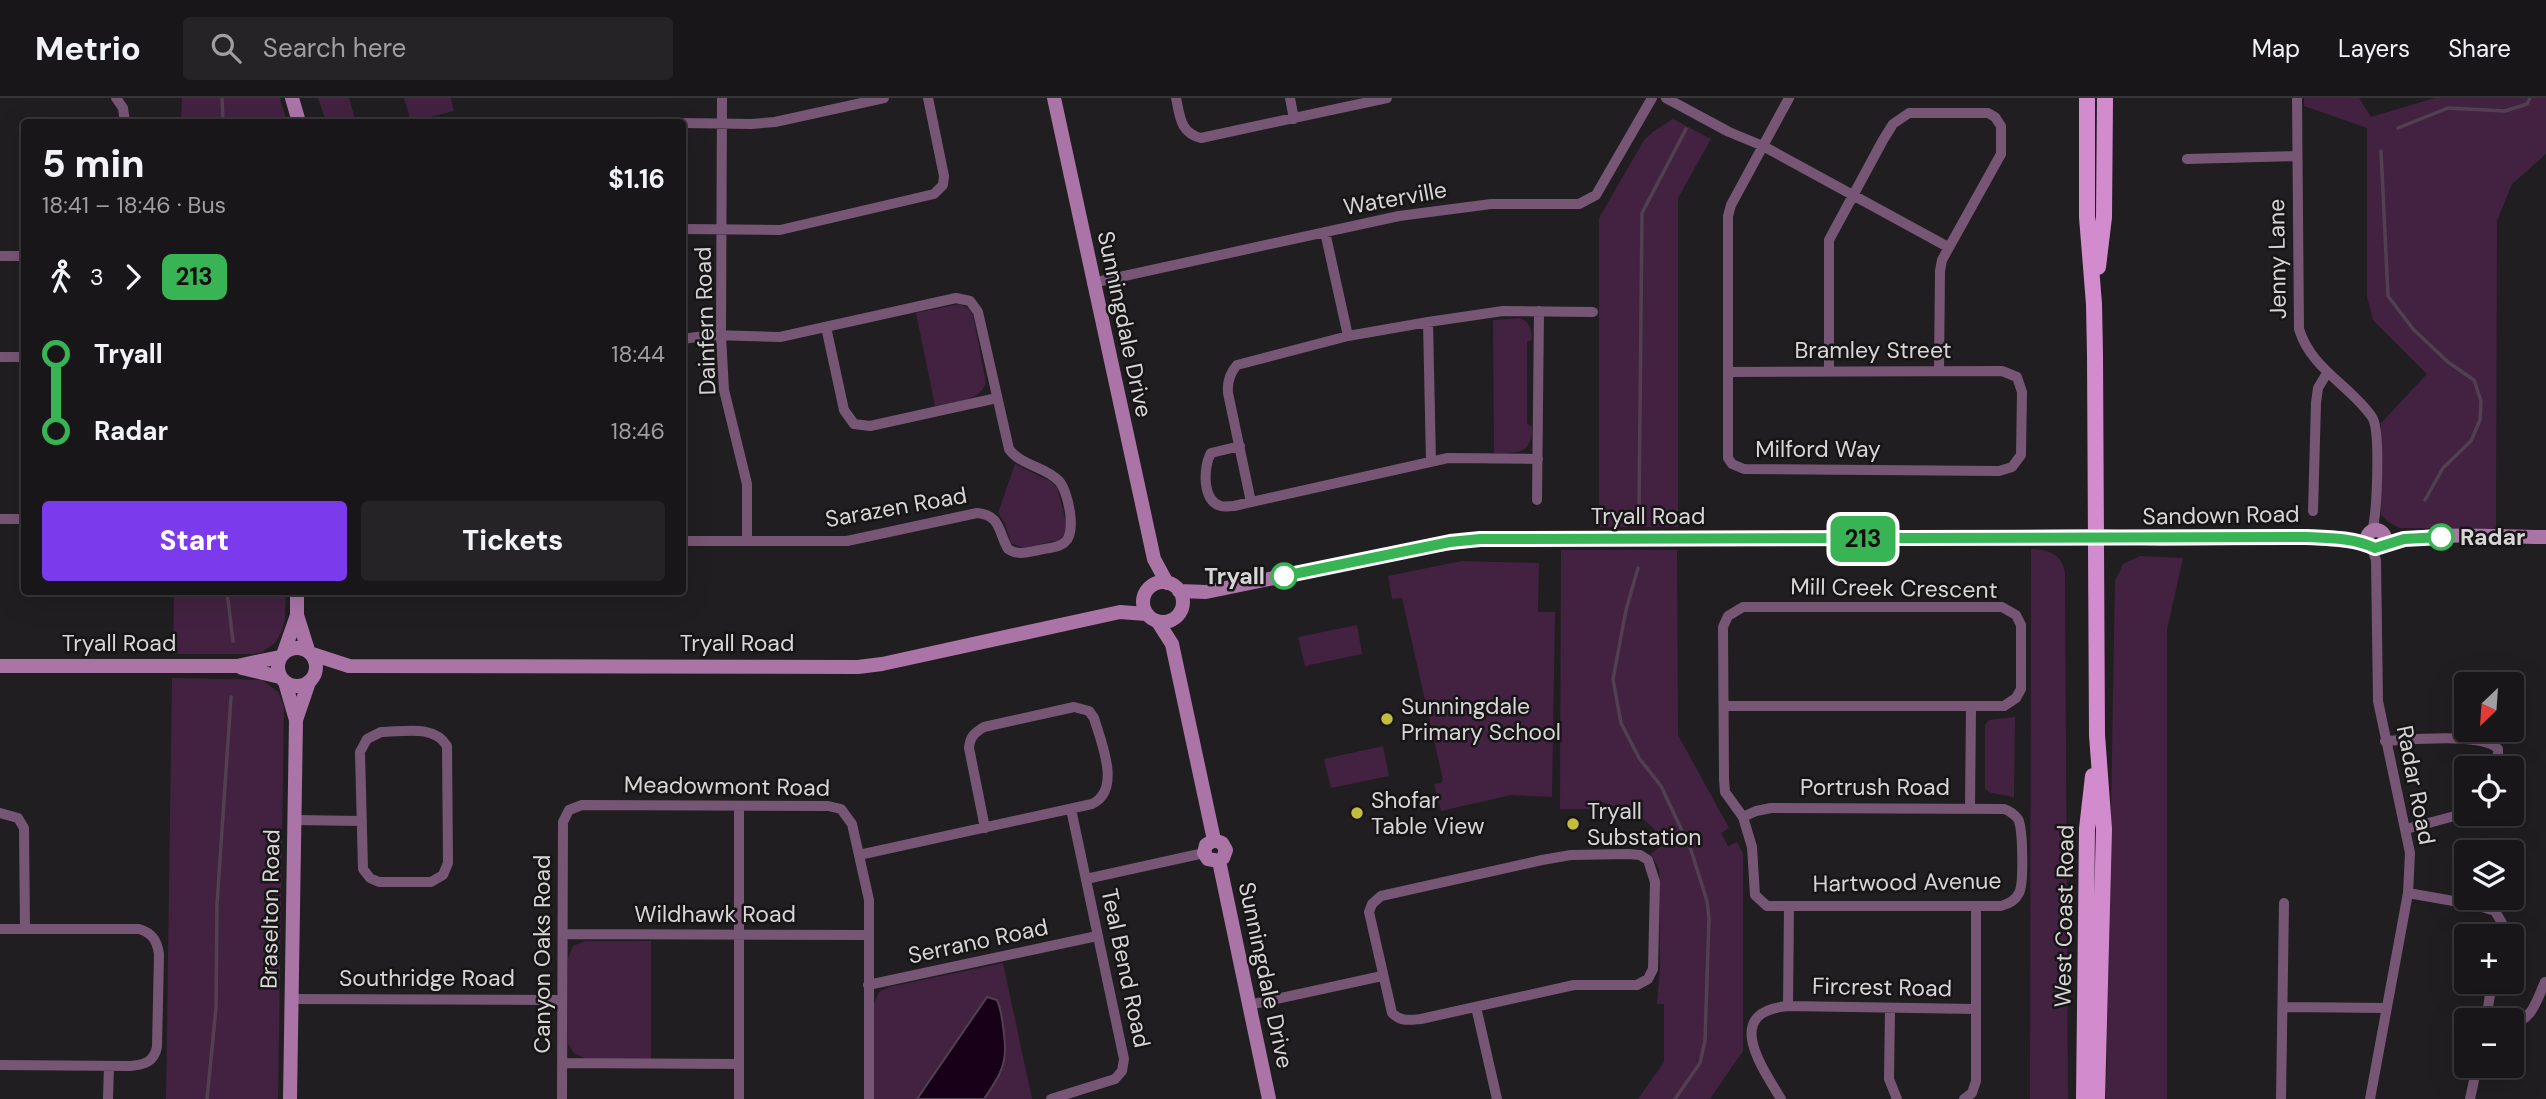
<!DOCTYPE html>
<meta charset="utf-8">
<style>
:root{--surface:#181618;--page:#252325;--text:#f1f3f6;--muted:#9f9fa2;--line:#363537;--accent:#7c3aed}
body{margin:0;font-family:"DM Sans",sans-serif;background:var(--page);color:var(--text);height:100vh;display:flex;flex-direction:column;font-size:26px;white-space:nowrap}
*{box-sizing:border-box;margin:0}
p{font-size:23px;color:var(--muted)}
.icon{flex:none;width:38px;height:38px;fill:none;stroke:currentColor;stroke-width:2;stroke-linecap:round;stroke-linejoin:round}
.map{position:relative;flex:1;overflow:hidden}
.sheet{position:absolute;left:21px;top:21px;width:665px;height:476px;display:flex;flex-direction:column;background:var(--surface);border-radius:7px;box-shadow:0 7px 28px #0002,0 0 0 2px var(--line)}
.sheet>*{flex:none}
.badge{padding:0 14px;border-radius:10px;font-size:24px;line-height:46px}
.needle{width:46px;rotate:205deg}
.buttons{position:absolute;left:2454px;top:574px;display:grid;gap:14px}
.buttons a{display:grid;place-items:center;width:70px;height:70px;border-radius:7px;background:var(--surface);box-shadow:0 7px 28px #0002,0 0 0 2px var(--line);font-size:35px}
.map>.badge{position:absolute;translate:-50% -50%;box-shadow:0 0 0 4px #fff}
.legs{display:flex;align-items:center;gap:10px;height:77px;padding:0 21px;font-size:23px}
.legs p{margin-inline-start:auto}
.overview{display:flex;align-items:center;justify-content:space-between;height:119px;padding:0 21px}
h1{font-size:38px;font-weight:800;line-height:52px}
.action{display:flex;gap:14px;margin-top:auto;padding:14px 21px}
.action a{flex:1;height:80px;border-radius:7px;background:var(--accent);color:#fff;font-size:28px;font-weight:800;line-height:80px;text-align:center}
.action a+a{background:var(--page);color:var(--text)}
ul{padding:0 21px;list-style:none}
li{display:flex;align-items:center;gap:24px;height:77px;font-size:26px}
li i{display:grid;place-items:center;width:10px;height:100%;margin:0 9px;background:currentColor}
li i::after{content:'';width:18px;height:18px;margin:-9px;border:5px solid;border-radius:50%;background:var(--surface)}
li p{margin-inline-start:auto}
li:first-child i{background:linear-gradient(#0000 50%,currentColor 0)}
li:last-child i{background:linear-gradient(currentColor 50%,#0000 0)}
header{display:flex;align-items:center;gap:42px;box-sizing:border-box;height:98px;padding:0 35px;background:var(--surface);border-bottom:2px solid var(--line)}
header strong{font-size:33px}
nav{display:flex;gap:38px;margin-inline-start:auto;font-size:24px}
.search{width:490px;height:63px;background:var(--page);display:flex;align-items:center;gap:18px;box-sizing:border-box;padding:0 24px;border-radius:7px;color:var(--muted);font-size:26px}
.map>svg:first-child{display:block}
</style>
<header>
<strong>Metrio</strong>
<div class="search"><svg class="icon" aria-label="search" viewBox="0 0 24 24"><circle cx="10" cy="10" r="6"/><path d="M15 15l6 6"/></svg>Search here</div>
<nav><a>Map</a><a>Layers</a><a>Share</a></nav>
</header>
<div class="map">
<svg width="2546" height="1001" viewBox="0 0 2546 1001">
<rect width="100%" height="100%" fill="#201e20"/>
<path fill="#422240" d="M 182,0 L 280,0 L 287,24 L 181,24 Z
M 318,0 L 349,0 L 355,21 L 344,24 L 326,24 Z
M 404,0 L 451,0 L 454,13 L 411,24 Z
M 2304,0 L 2359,0 L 2371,19 L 2435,0 L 2546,0 L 2546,56 L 2512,86 L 2497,123 L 2496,431 L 2400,430 L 2390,425 L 2381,417 L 2381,325 L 2427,276 L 2373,222 L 2367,199 L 2367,30 L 2304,8 Z
M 1673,21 L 1711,41 L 1678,100 L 1678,429 L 1599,429 L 1599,120 L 1644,42 L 1654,33 Z
M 959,206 L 968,210 L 973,217 L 986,285 C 978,305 953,304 935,308 L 916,215 Z
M 1520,220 C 1530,224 1532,232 1532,242 L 1527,244 L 1527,326 L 1532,329 C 1532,357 1517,355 1494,355 L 1493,222 Z
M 1015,366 L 1050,383 L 1057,389 L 1067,428 L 1064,437 L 1059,442 L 1023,450 L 1011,445 L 1005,426 L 998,415 Z
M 2031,451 C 2049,452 2062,456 2065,475 L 2068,1001 L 2030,1001 Z
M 1561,452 L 1677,452 L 1678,637 L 1729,730 L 1721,735 L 1728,748 L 1737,744 L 1743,755 L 1743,953 L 1710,1001 L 1638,1001 L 1664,964 L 1664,906 L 1657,906 L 1660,868 L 1659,771 L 1651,756 L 1661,747 C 1659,720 1618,710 1596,702 L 1595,711 L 1560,711 Z
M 2140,458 L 2183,460 L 2167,532 L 2167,1001 L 2106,1001 L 2115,483 L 2123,466 Z
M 1461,463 L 1539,465 L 1538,514 L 1555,514 L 1552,699 L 1511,697 L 1441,713 L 1434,686 L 1441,685 L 1443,682 L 1402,500 L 1392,501 L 1388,478 Z
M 174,494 L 286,494 L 285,520 L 282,533 L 275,545 L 262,554 L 254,556 L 173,556 Z
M 1357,527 L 1362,556 L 1305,568 L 1298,539 Z
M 172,580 L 262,582 L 278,594 L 284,608 L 278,1001 L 166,1001 Z
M 2015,619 L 2014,700 C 2005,695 1992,698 1985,691 L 1985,627 L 1989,622 Z
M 1383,648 L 1389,678 L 1331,690 L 1324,661 Z
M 585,843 L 651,843 L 651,961 L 584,960 L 574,955 L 568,946 L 568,860 L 573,848 Z
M 1003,865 L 1032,1001 L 874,1001 L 874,905 L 879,894 L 889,889 Z"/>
<path fill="#180019" stroke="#514052" stroke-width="2" d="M 987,899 L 997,902 C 1002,913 1007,950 1004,962 C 1002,975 992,989 984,1001 L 917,1001 Z"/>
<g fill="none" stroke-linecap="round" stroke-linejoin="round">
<path stroke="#514052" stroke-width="3.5" d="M 222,0 L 223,24
M 2398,30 L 2448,10 L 2505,13 L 2527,6 L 2530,0
M 2381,53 L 2388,198 L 2413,231 L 2448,264 L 2474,282 L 2481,303 L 2480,322 L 2471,343 L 2443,370 L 2425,402
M 1639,414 L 1642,115 L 1686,31
M 1638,470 L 1626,512 L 1613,581 L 1621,625 L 1639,660 L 1661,688 L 1691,752 L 1707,803 L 1709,820 L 1705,943 L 1700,965 L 1675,1001
M 227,494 L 233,543
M 207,1001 L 216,910 L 217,806 L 231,599"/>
<path stroke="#775675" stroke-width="10" d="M 116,0 L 123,10 L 125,24
M 722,0 L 721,238 L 724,292 L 747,386 L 747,443
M 1176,0 C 1180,18 1180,35 1201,40 L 1387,0
M 1290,0 L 1294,21
M 1666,0 L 1729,34 L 1763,48 L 1948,149
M 2297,0 L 2299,231 C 2311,271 2350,287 2372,319 C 2381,332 2377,416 2372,433
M 682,25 L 751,26 L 775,24 L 884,0
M 2187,61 L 2297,58
M 682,131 L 780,132 L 934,96 L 943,87 L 944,78 L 928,0
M 1325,134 L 1348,238
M 0,158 L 24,158
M 1092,185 L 1399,118 L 1491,106 L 1579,106 L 1596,97 L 1652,0
M 1428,224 L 1431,364
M 826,229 L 844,312 L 854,326 L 870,328 L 997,300
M 682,241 L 712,237 L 780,239 L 956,200 L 970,203 L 978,214 L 1009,351 C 1021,368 1045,368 1059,383 C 1068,393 1077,434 1065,444 C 1059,450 1047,450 1039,452 C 1028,454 1018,458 1008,451 C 998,434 1001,417 977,415 L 847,443 L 682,443
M 0,259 L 24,259
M 1829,272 L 1829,142 L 1883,42 L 1893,26 L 1909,15 L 1988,15 L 1995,19 L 2001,28 L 2001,56 L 1942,162 L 1940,173 L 1939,273
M 1728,274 L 2002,273 L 2017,279 L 2022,294 L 2021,357 L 2012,369 L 1999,373 L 1744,371 L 1732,366 L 1728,360 L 1728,118 L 1731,107 L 1789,0
M 1240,348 L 1211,355 C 1203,369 1202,403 1221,408 C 1225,409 1229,408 1234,408 L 1448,360 L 1538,361
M 1537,402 L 1539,213
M 1251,404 L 1228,295 C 1227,284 1230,275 1237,267 L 1348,238 L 1428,224 L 1503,213 L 1593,214
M 2313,413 L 2316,305 L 2318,290 L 2327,275
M 0,421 L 24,421
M 1724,608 L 2004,608 L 2016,600 L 2021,591 L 2021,527 L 2016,517 L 2002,509 L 1743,509 L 1728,518 L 1723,529 L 1724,681 L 1725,694 L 1743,719 L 1752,749 L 1755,797 L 1767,808 L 2001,808 C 2009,806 2015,803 2019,795 C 2024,786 2023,730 2018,721 C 2014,716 2010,713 2004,711 L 1771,710 L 1756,713 L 1743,719
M 381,634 C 403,634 434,626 447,648 L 448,765 L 443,777 L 431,784 L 379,784 L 370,780 L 363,771 L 360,654 L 367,641 Z
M 2385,643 C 2408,642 2484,634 2498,651 L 2498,670
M 1970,710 L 1971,609
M 0,715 L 18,720 L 24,730 L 25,831
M 294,722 L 362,723
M 2406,731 L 2466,715
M 1628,756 L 1640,757 L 1648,762 L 1655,784 L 1653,871 L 1648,881 L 1637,887 L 1574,887 L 1421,921 C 1409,922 1401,924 1392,915 L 1369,814 L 1372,806 L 1381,798 L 1542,762 L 1571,757 Z
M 859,757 L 1092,706 C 1122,692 1101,644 1094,620 L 1089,613 L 1074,609 L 984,629 C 974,635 970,639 969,650 L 985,730
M 1086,781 L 1204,755
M 2408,795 L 2476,807 L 2495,813 L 2502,825 L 2500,838
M 0,831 L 139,831 C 152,835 157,842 159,856 L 157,949 C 154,964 144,967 130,968 L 0,967
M 563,836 L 869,837
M 868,887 L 1097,838
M 292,901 L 562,902
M 1249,907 L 1382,878
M 1788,908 L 1789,808
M 1476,909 L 1497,1001
M 2283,909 L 2386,910
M 1890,911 L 1889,981 L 1897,1001
M 2486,922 L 2492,884
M 2511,925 C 2532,924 2537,901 2545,884
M 563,965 L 739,966
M 108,1001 L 109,968
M 562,1001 L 563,724 L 569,712 L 582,707 L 828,708 L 841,711 L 852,726 L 869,802 L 869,1001
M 739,1001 L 739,708
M 1051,1001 L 1115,981 L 1122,973 L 1124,961 L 1071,711
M 1781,1001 C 1762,969 1722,914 1788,908 L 1976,911
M 1964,1001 L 1972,995 L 1976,983 L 1976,808
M 2281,1001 L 2284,805
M 2370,1001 L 2408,795 L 2410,755 L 2378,603 L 2376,462 L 2371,448
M 2470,1001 L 2477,968"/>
<path stroke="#aa74a7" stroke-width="14" d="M 292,0 L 299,24
M 1054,0 L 1154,461 L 1167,485
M2367 441a9 9 0 1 1 18 0a9 9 0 1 1-18 0Z
M 2384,445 C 2436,433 2493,439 2546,439
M1143 504a20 20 0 1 1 40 0a20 20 0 1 1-40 0Z
M 1179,493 L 1206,494 L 1424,449 L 1480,441 L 1851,441 L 2095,438 L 2162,441 L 2306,439 L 2368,445
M 297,494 L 297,517 L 308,552
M 1158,524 L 1172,546 L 1214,742
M278 569a19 19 0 1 1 38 0a19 19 0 1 1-38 0Z
M 284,554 L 297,517
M 312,556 L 349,568 L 858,569 L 882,566 L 1120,514 L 1146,516
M 0,568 L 237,568 L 280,559
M 242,570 L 280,579
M 285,584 L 296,622
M 1214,742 L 1206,747 L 1204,755 L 1208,761 L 1219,763
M 1214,742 L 1222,745 L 1226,752 L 1223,760 L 1219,763
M 1219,763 L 1269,1001
M 290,1001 L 296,622 L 309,584"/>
<path stroke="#d28cce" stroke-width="16" d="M 2087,0 L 2087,119 L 2094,206 L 2095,257 L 2097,637 L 2104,731 L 2097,1001
M 2098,169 L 2104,119 L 2105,0
M 2084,1001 L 2087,731 L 2093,678"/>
</g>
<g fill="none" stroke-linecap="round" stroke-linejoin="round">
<defs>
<path id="line-1" d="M 1284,478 L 1450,444 L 1480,441 L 2306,439 C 2330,440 2354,440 2375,450 L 2404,441 L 2441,439"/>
</defs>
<use href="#line-1" stroke="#fff" stroke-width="16"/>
<use href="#line-1" stroke="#38b454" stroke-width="10"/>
</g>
<g fill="#fff" stroke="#38b454" stroke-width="3.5">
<circle cx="2441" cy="439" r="12"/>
<circle cx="1284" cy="478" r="12"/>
</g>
<g fill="#c5bc3d" stroke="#171516" stroke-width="2.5">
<circle cx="1387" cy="621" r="7"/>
<circle cx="1357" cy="715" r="7"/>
<circle cx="1573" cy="726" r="7"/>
</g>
<g text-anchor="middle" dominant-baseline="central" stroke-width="5" stroke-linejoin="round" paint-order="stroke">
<g font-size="23" fill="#d7d5d6" stroke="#171516">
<text transform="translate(1395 100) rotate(-10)">Waterville</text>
<text transform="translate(2277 161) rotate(-91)">Jenny Lane</text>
<text transform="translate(705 223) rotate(-92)">Dainfern Road</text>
<text transform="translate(1125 226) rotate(78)">Sunningdale Drive</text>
<text x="1873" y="252">Bramley Street</text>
<text x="1818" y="351">Milford Way</text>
<text transform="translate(896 409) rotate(-10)">Sarazen Road</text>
<text transform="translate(2221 417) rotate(-1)">Sandown Road</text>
<text x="1648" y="418">Tryall Road</text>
<text transform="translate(1894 490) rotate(1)">Mill Creek Crescent</text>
<text x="119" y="545">Tryall Road</text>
<text x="737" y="545">Tryall Road</text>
<text transform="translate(2416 687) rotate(79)">Radar Road</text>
<text transform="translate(727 688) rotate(1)">Meadowmont Road</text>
<text x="1875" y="689">Portrush Road</text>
<text transform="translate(1907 784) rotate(-1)">Hartwood Avenue</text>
<text transform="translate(270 811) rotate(-89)">Braselton Road</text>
<text x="715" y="816">Wildhawk Road</text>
<text transform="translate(2064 818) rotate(-89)">West Coast Road</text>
<text transform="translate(978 843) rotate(-12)">Serrano Road</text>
<text transform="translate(542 856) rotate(-90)">Canyon Oaks Road</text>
<text transform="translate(1126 870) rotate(78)">Teal Bend Road</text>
<text transform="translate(1266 877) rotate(78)">Sunningdale Drive</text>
<text x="427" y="880">Southridge Road</text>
<text transform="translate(1882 889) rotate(1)">Fircrest Road</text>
</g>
<g font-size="23" font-weight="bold" fill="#d7d5d6" stroke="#171516" text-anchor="start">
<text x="2460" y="439">Radar</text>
<text x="1265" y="478" text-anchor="end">Tryall</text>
</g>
<g font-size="23" fill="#d7d5d6" stroke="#171516" text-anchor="start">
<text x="1401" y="608">Sunningdale<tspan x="1401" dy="26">Primary School</tspan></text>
<text x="1371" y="702">Shofar<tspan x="1371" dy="26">Table View</tspan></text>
<text x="1587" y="713">Tryall<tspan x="1587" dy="26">Substation</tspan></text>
</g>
</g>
</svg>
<div class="buttons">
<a><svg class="needle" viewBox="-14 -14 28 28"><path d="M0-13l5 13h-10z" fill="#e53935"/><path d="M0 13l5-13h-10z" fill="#9f9fa2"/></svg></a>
<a><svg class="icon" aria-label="locate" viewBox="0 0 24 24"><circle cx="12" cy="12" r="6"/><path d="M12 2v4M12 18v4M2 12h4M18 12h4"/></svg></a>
<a><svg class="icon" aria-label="layers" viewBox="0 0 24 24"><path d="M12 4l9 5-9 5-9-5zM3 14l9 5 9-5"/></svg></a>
<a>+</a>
<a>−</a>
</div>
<b class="badge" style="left:1863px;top:441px;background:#38b454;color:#111">213</b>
<section class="sheet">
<div class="overview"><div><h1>5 min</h1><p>18:41 – 18:46 · Bus</p></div><b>$1.16</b></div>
<div class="legs"><svg class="icon" aria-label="walk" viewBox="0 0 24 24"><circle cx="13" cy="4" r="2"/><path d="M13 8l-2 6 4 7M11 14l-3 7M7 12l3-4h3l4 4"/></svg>3<svg class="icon" aria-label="forward" viewBox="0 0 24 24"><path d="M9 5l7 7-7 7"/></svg><b class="badge" style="background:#38b454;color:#111">213</b></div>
<ul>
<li><i style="color:#38b454"></i><b>Tryall</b><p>18:44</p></li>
<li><i style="color:#38b454"></i><b>Radar</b><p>18:46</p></li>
</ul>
<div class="action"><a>Start</a><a>Tickets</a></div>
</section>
</div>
